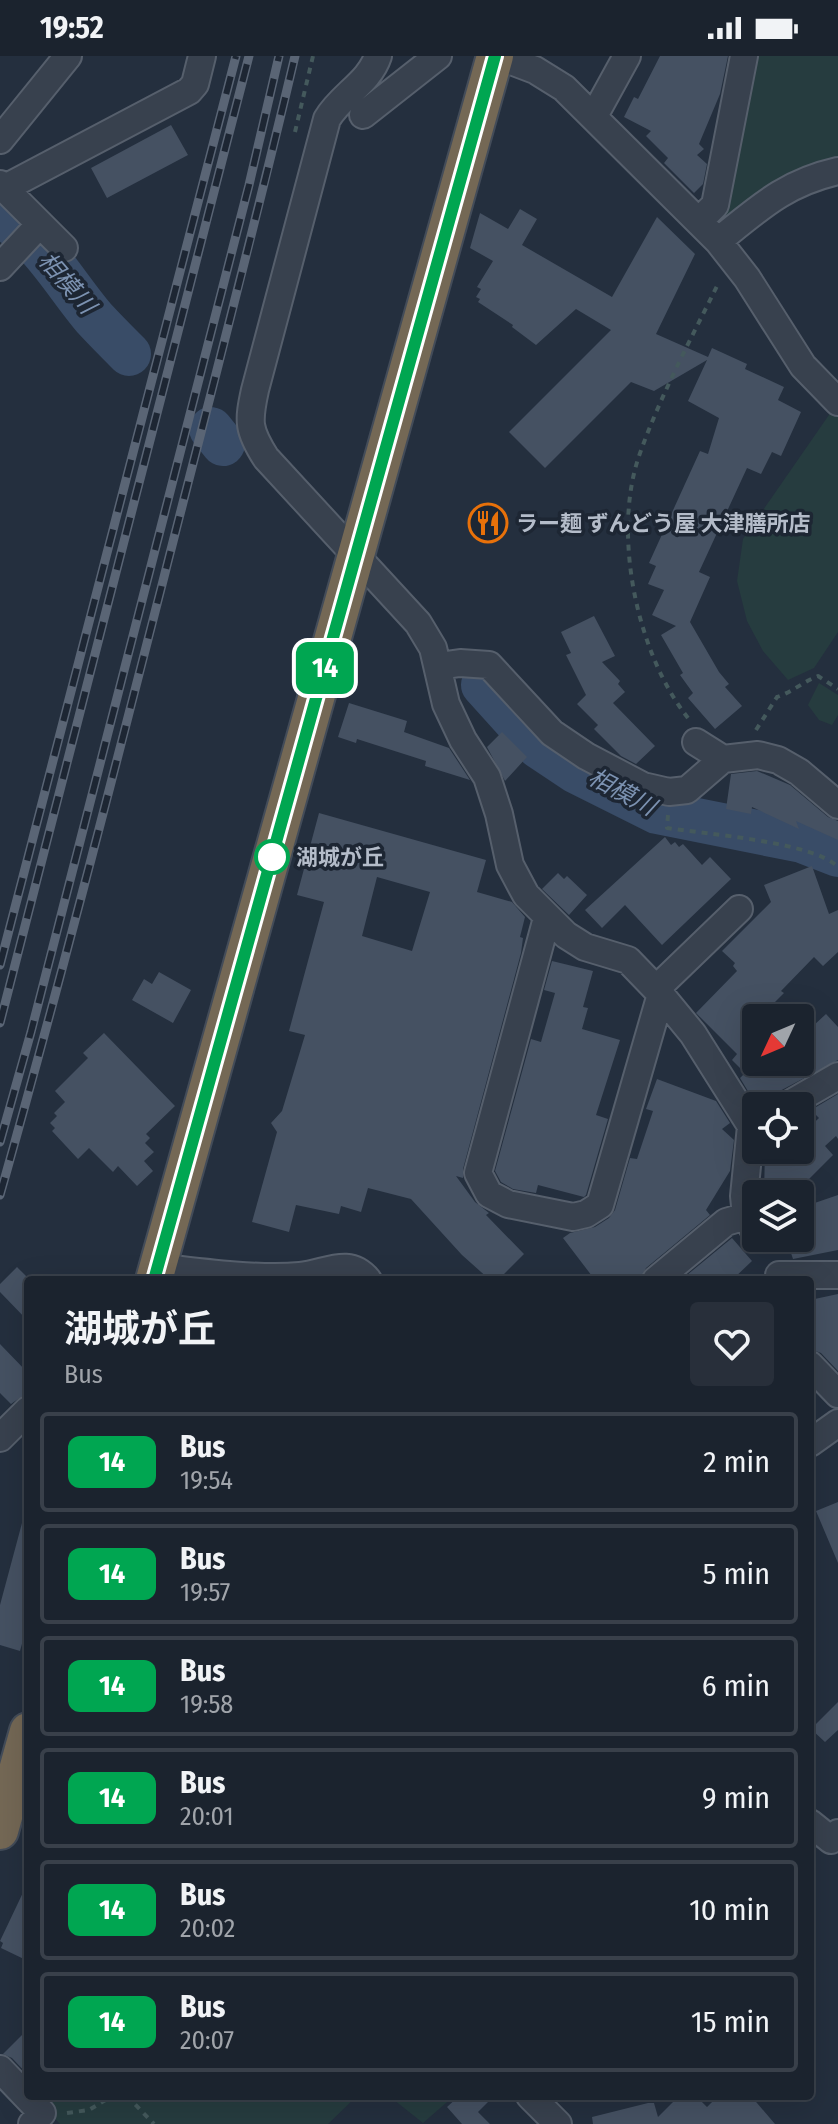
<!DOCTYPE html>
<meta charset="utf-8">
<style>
:root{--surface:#1b232e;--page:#282f3a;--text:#f1f3f6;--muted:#a0a4aa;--line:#39404a}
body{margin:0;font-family:"Fira Sans Condensed","Noto Sans JP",sans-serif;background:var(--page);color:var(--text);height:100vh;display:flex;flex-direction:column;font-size:30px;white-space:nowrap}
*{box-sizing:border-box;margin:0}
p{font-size:26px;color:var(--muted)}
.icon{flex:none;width:44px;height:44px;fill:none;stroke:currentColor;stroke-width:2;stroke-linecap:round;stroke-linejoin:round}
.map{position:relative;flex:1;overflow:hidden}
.sheet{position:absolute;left:24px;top:1220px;width:790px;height:824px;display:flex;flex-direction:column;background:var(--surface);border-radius:8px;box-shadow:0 8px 32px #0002,0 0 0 2px var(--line)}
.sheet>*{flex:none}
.badge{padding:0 16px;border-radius:12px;font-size:28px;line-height:52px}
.needle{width:52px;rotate:226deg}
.buttons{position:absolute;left:742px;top:948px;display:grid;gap:16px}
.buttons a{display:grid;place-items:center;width:72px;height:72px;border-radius:8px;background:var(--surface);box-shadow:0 8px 32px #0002,0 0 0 2px var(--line);font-size:40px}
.map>.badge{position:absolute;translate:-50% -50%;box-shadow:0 0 0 4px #fff}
.round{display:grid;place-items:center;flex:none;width:84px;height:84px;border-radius:8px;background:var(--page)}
.headline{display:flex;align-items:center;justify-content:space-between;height:136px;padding:0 40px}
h1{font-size:38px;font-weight:700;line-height:60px}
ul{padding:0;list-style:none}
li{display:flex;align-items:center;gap:24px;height:100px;margin:0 16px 12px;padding:0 24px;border:4px solid var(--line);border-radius:8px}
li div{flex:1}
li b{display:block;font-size:30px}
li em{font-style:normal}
li .badge{min-width:88px;font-weight:700;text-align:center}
.status{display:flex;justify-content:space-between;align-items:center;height:56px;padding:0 40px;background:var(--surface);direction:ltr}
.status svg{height:22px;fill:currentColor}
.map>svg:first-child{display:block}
</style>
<div class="status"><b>19:52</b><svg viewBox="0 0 49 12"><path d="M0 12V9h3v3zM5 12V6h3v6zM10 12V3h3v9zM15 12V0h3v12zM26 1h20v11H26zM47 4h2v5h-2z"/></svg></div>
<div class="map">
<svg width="838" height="2068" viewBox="0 0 838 2068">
<rect width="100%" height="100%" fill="#242f3e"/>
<path fill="#263c3f" d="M 751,0 L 838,0 L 838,126 L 816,130 L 741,175 L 725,161 Z
M 831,356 L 838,361 L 838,576 L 814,612 L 788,624 L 763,595 L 747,565 L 737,525 L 743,483 Z
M 819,627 L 838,639 L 838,659 L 832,669 L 819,664 L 808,649 Z
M 41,2040 L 357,2040 L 328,2068 L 60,2068 L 37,2044 Z
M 389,2040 L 454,2040 L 423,2067 Z"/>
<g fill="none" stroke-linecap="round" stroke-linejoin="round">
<path stroke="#394c67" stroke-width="44" d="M 0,160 C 40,181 65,228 94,262 C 105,274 117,286 129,298
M 211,373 L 223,388
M 483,629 L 539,691 L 575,715 L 657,756 L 802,785 L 838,799"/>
</g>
<path fill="#455162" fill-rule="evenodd" d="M 660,0 L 728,0 L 720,38 L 699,88 L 704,93 L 697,99 L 707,108 L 703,128 L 694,137 L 664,107 L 668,102 L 646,80 L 651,75 L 624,61 L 634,41 L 638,43 Z
M 171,69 L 188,99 L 107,142 L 91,112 Z
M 520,153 L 537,163 L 522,189 L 612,241 L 657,161 L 695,198 L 656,278 L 708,301 L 712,292 L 747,308 L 745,313 L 784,331 L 778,344 L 801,356 L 781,400 L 772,396 L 761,418 L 747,412 L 699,516 L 710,521 L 690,566 L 719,616 L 729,628 L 725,631 L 742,650 L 715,673 L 688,642 L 693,637 L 680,619 L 683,617 L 661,579 L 676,570 L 652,559 L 664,534 L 648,528 L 656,510 L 649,507 L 700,395 L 708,398 L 719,362 L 688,345 L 707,304 L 654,335 L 631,326 L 545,412 L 509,376 L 611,274 L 576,253 L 536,289 L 512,271 L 513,269 L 478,246 L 480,243 L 476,241 L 481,233 L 477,231 L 493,205 L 470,192 L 480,157 L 508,173 Z
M 594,560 L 615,600 L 602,606 L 620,625 L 618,628 L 625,636 L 613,647 L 655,690 L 636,708 L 621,700 L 594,673 L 598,669 L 577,648 L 586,639 L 566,599 L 571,597 L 561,576 Z
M 349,647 L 407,665 L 404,676 L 449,692 L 470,724 L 425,710 L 426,705 L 357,683 L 356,687 L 338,681 Z
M 502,676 L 527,701 L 505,725 L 487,691 Z
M 757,715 L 790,729 L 828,761 L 838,765 L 838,784 L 796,765 L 799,773 L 752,751 L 751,758 L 726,753 L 731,718 Z
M 319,757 L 486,804 L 477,836 L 512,846 L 525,861 L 520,881 L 523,882 L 521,897 L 463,1113 L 463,1122 L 456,1120 L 475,1146 L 489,1157 L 486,1159 L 524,1198 L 498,1224 L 490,1224 L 462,1199 L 411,1143 L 368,1132 L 361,1156 L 341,1150 L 339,1158 L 296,1149 L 289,1176 L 252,1166 L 277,1076 L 271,1067 L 282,1055 L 305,979 L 289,975 L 324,846 L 297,839 ZM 377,821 L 430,836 L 412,895 L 362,880 Z
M 665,781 L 671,789 L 675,786 L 679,791 L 683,788 L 702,809 L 710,801 L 731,823 L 662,889 L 625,849 L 602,872 L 585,854 Z
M 812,810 L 829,858 L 838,854 L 838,896 L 823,910 L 814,901 L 781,935 L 784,937 L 759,962 L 756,962 L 756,1006 L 800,1006 L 800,982 L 826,958 L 838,971 L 838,1004 L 778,1036 L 766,1050 L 757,1050 L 740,1022 L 745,1017 L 732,1004 L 737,998 L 696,957 L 737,915 L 733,910 L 735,907 L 722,895 L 771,846 L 764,829 Z
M 558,817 L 564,823 L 567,820 L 587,839 L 569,859 L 542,833 Z
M 552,905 L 593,915 L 583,951 L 588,952 L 582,973 L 620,984 L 596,1059 L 608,1063 L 586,1139 L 584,1141 L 538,1129 L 536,1137 L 513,1133 L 501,1126 L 495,1115 L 531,983 L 541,986 L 555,937 L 544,934 Z
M 159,916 L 191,934 L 173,967 L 132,944 L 144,923 L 152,928 Z
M 104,977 L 175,1050 L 146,1078 L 150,1082 L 145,1087 L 154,1096 L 144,1105 L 153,1115 L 137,1130 L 118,1110 L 113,1116 L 89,1092 L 78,1103 L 52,1075 L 55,1072 L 50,1067 L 57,1060 L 54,1057 L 65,1046 L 55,1035 L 88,1002 L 83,997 Z
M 657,1023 L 716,1045 L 730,1067 L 722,1073 L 734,1084 L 730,1115 L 706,1154 L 710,1159 L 646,1212 L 640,1224 L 595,1224 L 563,1182 L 570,1177 L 595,1171 L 609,1162 L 615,1154 L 630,1102 L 637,1103 L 653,1055 L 646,1053 Z
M 838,1038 L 838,1083 L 836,1080 L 825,1090 L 833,1099 L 794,1138 L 764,1138 L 765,1094 L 800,1094 L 800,1080 L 819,1062 L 811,1054 Z
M 838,1139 L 838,1194 L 793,1203 L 786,1182 L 800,1182 L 800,1152 Z
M 732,1182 L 752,1205 L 732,1224 L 681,1224 Z
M 17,1211 L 28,1222 L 28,1265 L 0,1236 L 0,1228 Z
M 838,1238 L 838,1315 L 821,1297 L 810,1293 L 810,1244 Z
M 0,1288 L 28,1317 L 28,1336 L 11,1348 L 0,1337 Z
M 838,1446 L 838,1507 L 816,1455 Z
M 22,1467 L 28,1468 L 28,1566 L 20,1595 L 0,1589 L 0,1549 Z
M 838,1646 L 838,1674 L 825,1686 L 811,1673 Z
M 28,1826 L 28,1905 L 1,1892 L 3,1887 L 0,1885 Z
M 28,1973 L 28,2019 L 12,2002 L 3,1998 Z
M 459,2040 L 494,2040 L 478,2056 L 490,2068 L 462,2068 L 447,2051 Z
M 679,2040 L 696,2040 L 707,2051 L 718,2040 L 751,2040 L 775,2068 L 593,2068 L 592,2061 L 648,2047 L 654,2047 L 658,2061 Z"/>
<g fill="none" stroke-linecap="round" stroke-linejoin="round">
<defs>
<path id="minor" d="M 378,0 C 369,27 341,39 327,63 L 255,334 C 248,366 248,374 266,402 L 418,567 L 433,592 L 446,648 L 463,684 L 487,721 L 499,758 L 510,809 L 526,839 L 566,879 L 585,891 L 628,904 L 656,933 L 693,978 L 751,1070 L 744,1140 L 746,1160 L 756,1178
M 498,0 L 535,14 L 564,32 L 718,185 L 747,222 L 803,310 L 838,346
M 363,59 L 438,0
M 594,60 L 627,0
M 0,84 L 68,0
M 0,128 L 64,192
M 5,132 L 189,35 L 195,28 L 202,0
M 699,165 L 715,149 L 744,0
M 718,185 C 759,152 785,127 838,115
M 0,211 L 40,168
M 439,610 L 460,607 L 489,609 L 552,677 L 586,700 L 643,730 L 669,736 L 687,734 L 723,703 L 758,699 L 778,704 L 799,716 L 838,749
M 696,686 L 723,703
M 547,862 L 478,1117 L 489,1138 L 508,1148 L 573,1161 L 586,1158 L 600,1149 L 661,938
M 656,933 L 739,853
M 786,1050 L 838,1020
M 157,1211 C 199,1216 258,1224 300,1220 C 326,1218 348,1200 368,1224
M 779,1219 L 838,1219
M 656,1224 L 726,1166 L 746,1160
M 810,1309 L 838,1338
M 0,1382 L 28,1354
M 810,1387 L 838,1367
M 810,1767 L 831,1784 L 838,1777
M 0,2013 L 42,2057 L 32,2068
M 530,2040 L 558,2068"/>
<path id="highway" d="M 154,1224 L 495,0
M 0,1775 L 28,1675"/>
</defs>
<use href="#minor" stroke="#565f6c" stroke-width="30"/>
<use href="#highway" stroke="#434c59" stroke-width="40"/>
<path stroke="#44595c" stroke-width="4" stroke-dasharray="6 6" stroke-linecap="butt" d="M 295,76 L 313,0
M 688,662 C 637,598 612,479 639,400 C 660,340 691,283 719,226
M 756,674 L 777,641 C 792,636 803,626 818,620 L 838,633
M 668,759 L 667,772 C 705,778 814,786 838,811
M 127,2040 L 154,2068
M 67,2057 L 89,2054 L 112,2040"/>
<use href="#minor" stroke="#38414e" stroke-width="26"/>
<use href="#highway" stroke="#746855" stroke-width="36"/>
<defs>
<path id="rail" d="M 0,909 L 236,0
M 0,967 L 249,0
M 0,1086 L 31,976 L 249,129 L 279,0
M 0,1139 C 58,934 111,728 164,521 C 208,348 254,174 295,0"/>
</defs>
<use href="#rail" stroke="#5a6575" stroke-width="9"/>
<use href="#rail" stroke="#1d2633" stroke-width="6" stroke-dasharray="18" stroke-linecap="butt"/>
</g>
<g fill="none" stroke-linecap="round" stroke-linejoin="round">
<defs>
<path id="line" d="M 154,1224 L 495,0"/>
</defs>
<use href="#line" stroke="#fff" stroke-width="18"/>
<use href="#line" stroke="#00a651" stroke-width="12"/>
</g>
<defs>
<symbol id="restaurant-ring" viewBox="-11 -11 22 22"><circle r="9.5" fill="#1d2633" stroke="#e8710a" stroke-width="1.5"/><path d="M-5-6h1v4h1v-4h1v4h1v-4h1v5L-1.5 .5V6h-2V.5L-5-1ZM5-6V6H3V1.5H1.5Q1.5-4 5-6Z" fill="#e8710a"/></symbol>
</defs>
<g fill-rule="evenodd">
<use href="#restaurant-ring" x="466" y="445" width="44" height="44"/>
</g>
<circle fill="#fff" stroke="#00a651" stroke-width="4" cx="272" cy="801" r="16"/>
<g text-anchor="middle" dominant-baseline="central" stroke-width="7" stroke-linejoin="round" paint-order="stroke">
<g font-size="22" font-weight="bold" fill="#b4bcc9" stroke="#1d2633" text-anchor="start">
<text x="516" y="467">ラー麺 ずんどう屋 大津膳所店</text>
</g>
<g font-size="22" font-weight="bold" fill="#b4bcc9" stroke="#1d2633" text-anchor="start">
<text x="296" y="801">湖城が丘</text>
</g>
<g font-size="24" font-style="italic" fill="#7c92b1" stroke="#1d2633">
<text transform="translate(67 227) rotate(49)">相模川</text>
<text transform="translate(622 736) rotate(28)">相模川</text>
</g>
</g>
</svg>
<div class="buttons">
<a><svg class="needle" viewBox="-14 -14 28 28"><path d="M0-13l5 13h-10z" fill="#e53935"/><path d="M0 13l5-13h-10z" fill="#a0a4aa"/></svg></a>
<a><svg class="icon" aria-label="locate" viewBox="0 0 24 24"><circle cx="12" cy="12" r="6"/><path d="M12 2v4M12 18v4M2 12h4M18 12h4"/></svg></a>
<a><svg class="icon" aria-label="layers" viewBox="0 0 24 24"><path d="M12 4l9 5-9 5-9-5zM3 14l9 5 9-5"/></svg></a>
</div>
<b class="badge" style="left:325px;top:612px;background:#00a651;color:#fff">14</b>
<section class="sheet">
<div class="headline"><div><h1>湖城が丘</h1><p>Bus</p></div><a class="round"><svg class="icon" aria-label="heart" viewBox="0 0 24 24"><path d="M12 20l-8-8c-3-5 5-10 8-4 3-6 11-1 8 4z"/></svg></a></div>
<ul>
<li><span class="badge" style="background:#00a651;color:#fff">14</span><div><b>Bus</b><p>19:54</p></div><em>2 min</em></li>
<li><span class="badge" style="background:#00a651;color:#fff">14</span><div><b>Bus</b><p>19:57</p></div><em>5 min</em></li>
<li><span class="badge" style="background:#00a651;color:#fff">14</span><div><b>Bus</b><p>19:58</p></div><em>6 min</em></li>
<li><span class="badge" style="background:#00a651;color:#fff">14</span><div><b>Bus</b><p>20:01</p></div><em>9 min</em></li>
<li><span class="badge" style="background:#00a651;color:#fff">14</span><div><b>Bus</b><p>20:02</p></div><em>10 min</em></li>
<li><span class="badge" style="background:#00a651;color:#fff">14</span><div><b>Bus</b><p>20:07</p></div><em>15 min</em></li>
</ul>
</section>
</div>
